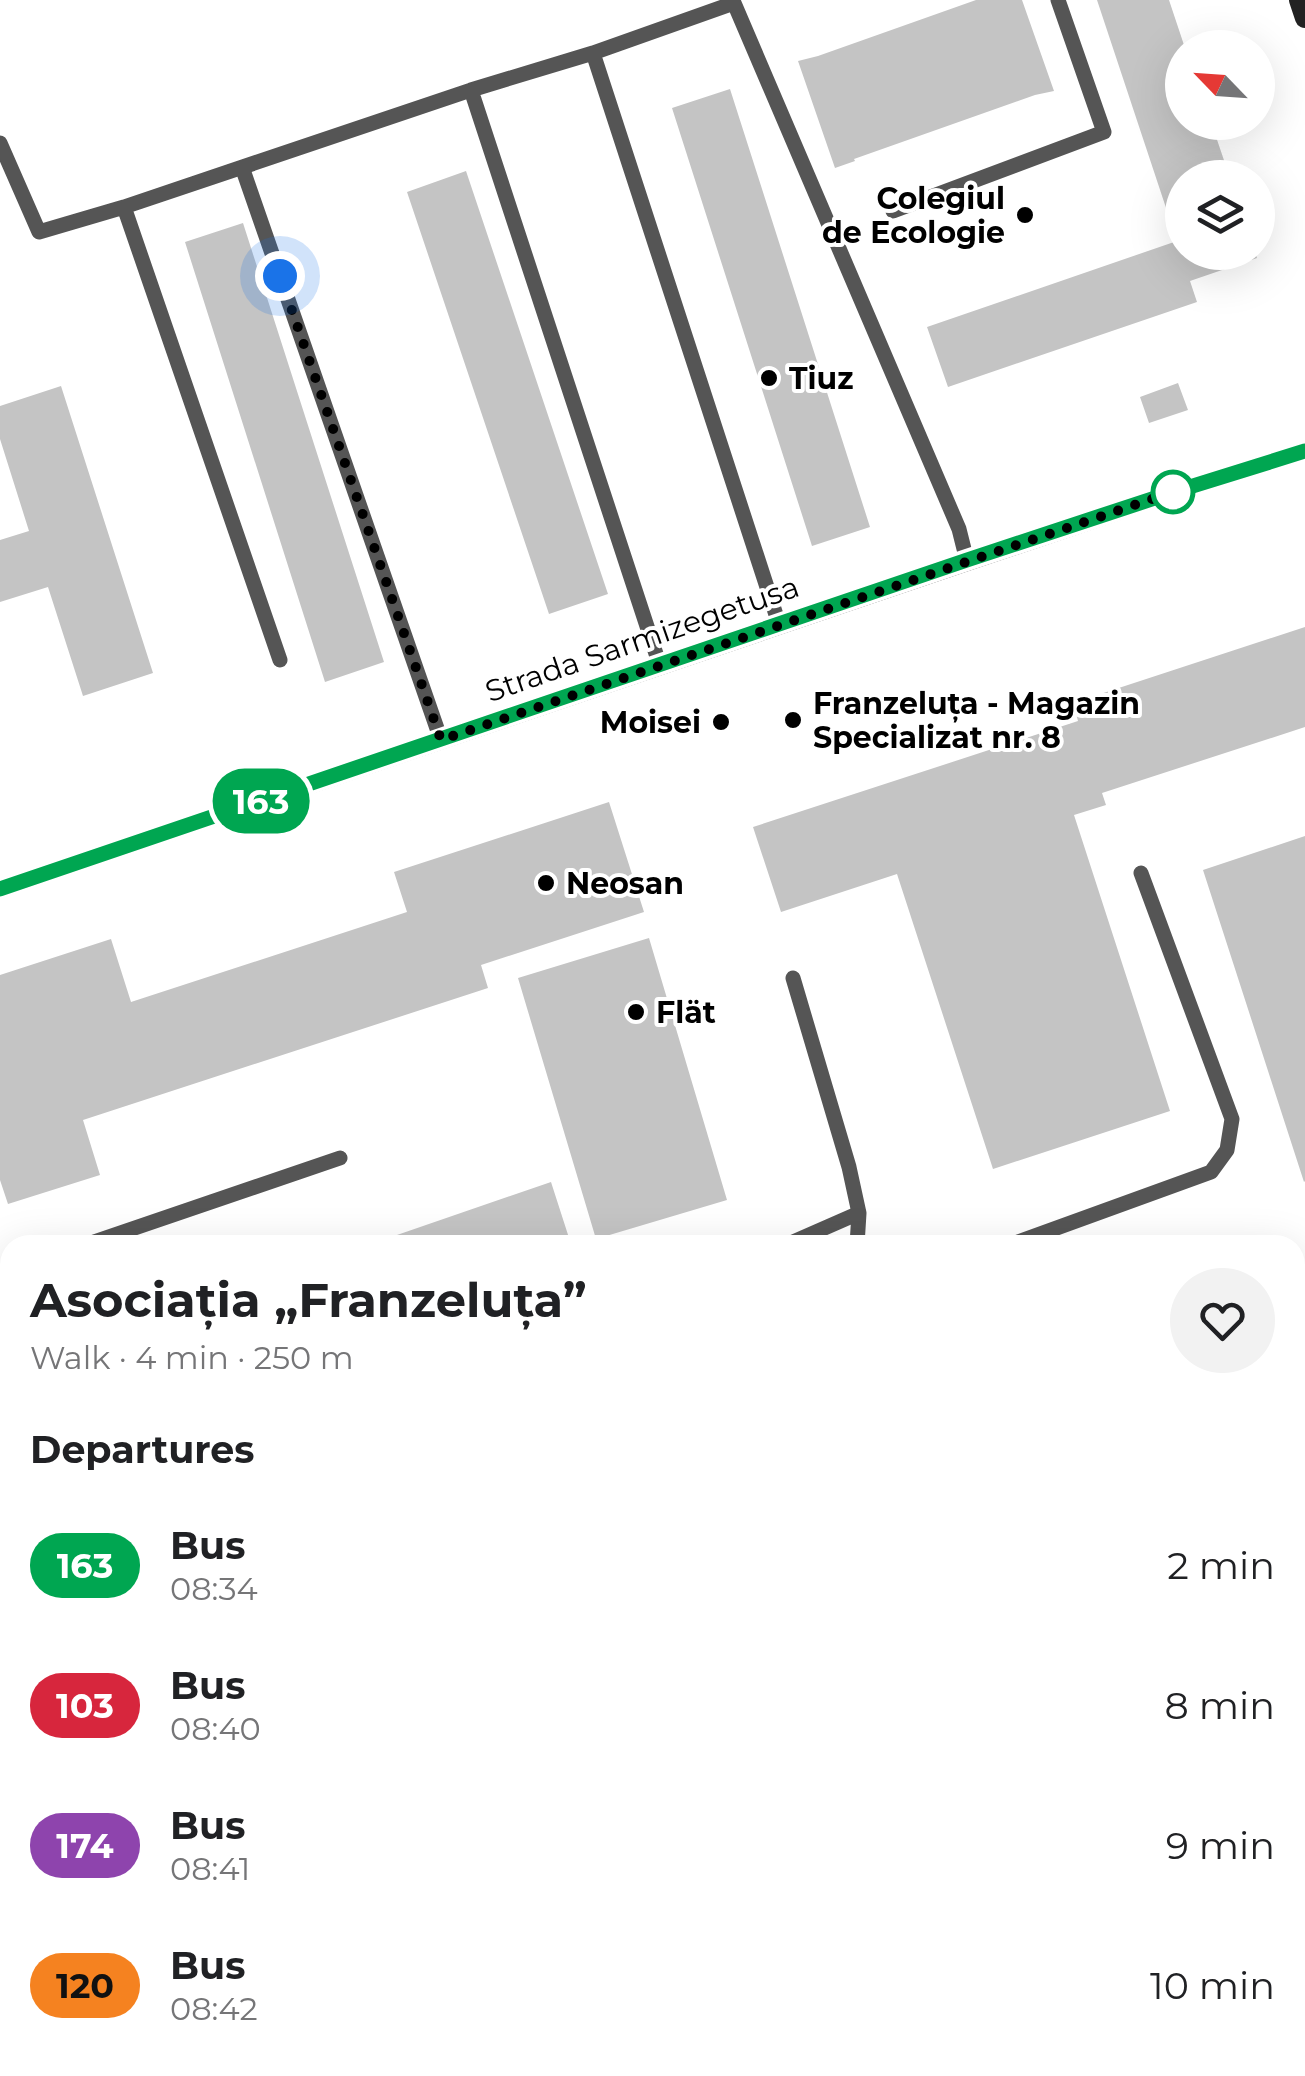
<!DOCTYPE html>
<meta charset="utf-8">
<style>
:root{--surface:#fff;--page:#f2f2f2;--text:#202124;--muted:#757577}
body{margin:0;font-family:Montserrat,sans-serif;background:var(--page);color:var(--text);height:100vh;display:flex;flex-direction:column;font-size:38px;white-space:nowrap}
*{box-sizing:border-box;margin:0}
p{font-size:32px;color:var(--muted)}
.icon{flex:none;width:55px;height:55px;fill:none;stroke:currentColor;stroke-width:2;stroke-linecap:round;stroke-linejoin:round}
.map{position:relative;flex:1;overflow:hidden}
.side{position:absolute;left:0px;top:1235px;width:1305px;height:842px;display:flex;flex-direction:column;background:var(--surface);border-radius:30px 30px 0 0;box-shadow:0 10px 40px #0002}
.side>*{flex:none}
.badge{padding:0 20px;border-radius:32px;font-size:35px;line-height:65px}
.needle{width:65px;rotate:295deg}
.buttons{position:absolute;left:1165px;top:30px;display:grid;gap:20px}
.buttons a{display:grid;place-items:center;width:110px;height:110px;border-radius:50%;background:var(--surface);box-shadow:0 10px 40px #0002;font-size:50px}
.you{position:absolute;width:50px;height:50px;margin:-25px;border:8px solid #fff;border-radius:50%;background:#1a73e8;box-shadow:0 0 0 15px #1a73e833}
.map>.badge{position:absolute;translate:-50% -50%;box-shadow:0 0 0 5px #fff}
h2{padding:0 30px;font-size:38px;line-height:90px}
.round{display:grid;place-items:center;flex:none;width:105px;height:105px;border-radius:52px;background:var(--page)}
.overview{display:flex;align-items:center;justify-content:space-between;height:170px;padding:0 30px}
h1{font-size:48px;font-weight:700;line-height:75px}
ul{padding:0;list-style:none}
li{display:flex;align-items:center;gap:30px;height:140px;padding:0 30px}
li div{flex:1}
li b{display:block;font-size:38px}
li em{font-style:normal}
li .badge{min-width:110px;font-weight:700;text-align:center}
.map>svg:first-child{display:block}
</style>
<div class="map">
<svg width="1305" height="2076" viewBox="0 0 1305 2076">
<rect width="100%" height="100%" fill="#fff"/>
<path fill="#c4c4c4" d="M 976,0 L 1022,0 L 1054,91 L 1035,95 L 854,159 L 855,161 L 835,168 L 798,61 L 818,56 Z
M 1097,0 L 1169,0 L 1185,48 L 1182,48 L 1182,122 L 1211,122 L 1230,178 L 1182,178 L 1182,252 L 1255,252 L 1257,258 L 1190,281 L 1197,302 L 948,387 L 927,327 L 1177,241 Z
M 730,89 L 870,527 L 812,546 L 672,108 Z
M 466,171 L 608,594 L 549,614 L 407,192 Z
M 243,223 L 384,662 L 325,682 L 185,242 Z
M 1178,383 L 1188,410 L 1149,423 L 1140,397 Z
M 61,386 L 153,673 L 83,696 L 48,587 L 0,602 L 0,540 L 29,531 L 0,439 L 0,406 Z
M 1305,627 L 1305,727 L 1102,793 L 1106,805 L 1074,815 L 1170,1111 L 993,1169 L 897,874 L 781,912 L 753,827 L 1078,721 L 1073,703 Z
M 609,802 L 644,912 L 481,965 L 488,988 L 83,1120 L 100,1175 L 8,1204 L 0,1180 L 0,975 L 111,939 L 131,1002 L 407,912 L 394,872 Z
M 1305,836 L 1305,1181 L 1304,1182 L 1203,870 Z
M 649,938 L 727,1200 L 596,1239 L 518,978 Z
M 551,1182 L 570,1241 L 558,1245 L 368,1245 Z
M 1305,1482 L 1305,1580 L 1295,1584 L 1295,1485 Z
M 10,1691 L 10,2015 L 0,2018 L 0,1694 Z
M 1305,1758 L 1305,1950 L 1295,1954 L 1295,1761 Z"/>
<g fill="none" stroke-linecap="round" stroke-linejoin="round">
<path stroke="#555" stroke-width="15" d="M 593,53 L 779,624
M 471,90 L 660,666
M 0,143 L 39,232 L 124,207
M 242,167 L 441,740
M 893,211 L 1104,132 L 1058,0
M 280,660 L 124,207 L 471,90 L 593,53 L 734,3 L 959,529 L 967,561
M 793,978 L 849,1167 L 859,1213 L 857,1245
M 85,1245 L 340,1158
M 786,1245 L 859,1213
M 1010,1245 L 1211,1172 L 1227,1150 L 1232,1119 L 1141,873
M 0,1274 L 10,1271"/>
<path stroke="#555" stroke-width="20" d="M 0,1376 L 10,1405
M 209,2068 L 212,2076
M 614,2068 L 617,2076"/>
<path stroke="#222" stroke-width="20" d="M 1299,0 L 1305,18
M 0,889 L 967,561 L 1167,494 L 1305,451"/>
</g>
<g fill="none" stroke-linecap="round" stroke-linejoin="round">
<defs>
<path id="line" d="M 0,889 L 967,560 L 1167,494 L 1305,451"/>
</defs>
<use href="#line" stroke="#fff" stroke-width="22"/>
<use href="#line" stroke="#00a651" stroke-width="15"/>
<path stroke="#000" stroke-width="10" stroke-dasharray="0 18" d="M 280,276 L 441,740 L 1173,492"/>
</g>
<g fill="#000" stroke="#fff" stroke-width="4">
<circle cx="1025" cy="215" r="10"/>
<circle cx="769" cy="378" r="10"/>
<circle cx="793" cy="720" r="10"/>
<circle cx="721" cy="722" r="10"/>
<circle cx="546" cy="883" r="10"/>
<circle cx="636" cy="1012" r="10"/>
</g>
<circle fill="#fff" stroke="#00a651" stroke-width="5" cx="1173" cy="492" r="20"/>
<g text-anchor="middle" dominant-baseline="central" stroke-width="8" stroke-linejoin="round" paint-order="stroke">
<g font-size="30" font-weight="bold" fill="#000" stroke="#fff" text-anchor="start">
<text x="1005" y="198" text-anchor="end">Colegiul<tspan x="1005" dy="34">de Ecologie</tspan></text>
<text x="789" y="378">Tiuz</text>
<text x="813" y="703">Franzeluța - Magazin<tspan x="813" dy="34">Specializat nr. 8</tspan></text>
<text x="701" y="722" text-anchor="end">Moisei</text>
<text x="566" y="883">Neosan</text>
<text x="656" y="1012">Flät</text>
</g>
<g font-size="30" fill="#000" stroke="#fff">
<text transform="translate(642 639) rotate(-19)">Strada Sarmizegetusa</text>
</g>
</g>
</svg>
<div class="buttons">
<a><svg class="needle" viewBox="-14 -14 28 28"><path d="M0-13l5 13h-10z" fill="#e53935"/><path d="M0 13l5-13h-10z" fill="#757577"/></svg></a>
<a><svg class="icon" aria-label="layers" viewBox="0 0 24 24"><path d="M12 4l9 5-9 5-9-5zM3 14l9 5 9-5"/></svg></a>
</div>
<div class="you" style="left:280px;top:276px"></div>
<b class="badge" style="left:261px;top:801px;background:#00a651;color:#fff">163</b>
<section class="side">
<div class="overview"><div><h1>Asociația „Franzeluța”</h1><p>Walk · 4 min · 250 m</p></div><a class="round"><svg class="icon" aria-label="heart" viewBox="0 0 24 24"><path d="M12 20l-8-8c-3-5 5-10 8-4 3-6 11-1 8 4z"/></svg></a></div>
<h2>Departures</h2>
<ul>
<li><span class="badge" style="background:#00a651;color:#fff">163</span><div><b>Bus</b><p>08:34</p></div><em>2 min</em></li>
<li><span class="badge" style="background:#d7263d;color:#fff">103</span><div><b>Bus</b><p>08:40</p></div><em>8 min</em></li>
<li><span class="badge" style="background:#8e44ad;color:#fff">174</span><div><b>Bus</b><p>08:41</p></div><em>9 min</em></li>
<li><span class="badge" style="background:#f58220;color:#111">120</span><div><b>Bus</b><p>08:42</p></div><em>10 min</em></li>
</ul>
</section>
</div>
